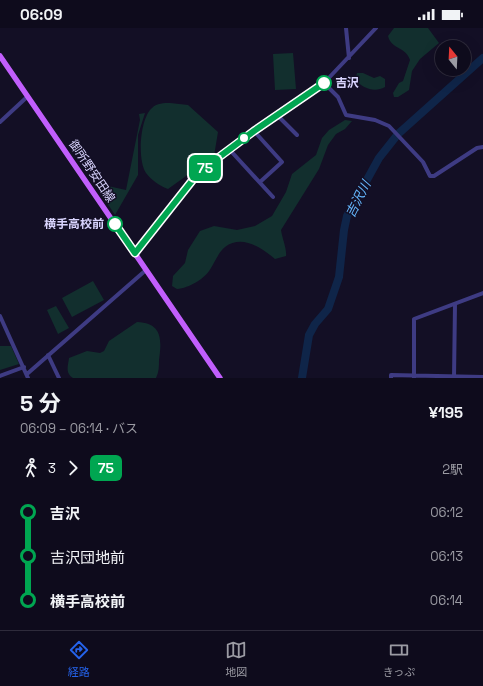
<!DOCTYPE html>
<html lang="ja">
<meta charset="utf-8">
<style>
:root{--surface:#0e0b1c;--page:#1c1929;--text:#f1f3f6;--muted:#9b9ba3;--line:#2e2b3b;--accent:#2563eb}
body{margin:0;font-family:"Space Grotesk","Noto Sans JP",sans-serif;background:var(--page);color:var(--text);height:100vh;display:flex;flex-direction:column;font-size:15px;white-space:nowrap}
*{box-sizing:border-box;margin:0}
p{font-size:13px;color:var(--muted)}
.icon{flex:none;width:22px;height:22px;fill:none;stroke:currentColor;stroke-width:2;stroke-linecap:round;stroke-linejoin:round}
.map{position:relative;height:350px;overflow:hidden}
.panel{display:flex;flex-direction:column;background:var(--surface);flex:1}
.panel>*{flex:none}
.badge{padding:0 8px;border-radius:6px;font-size:14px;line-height:26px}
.needle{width:26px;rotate:342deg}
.controls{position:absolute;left:435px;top:12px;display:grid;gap:8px}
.controls a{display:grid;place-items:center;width:36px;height:36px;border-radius:50%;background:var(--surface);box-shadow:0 4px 16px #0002,0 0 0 1px var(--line);font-size:20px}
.map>.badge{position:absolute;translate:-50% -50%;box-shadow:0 0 0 2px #fff}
.legs{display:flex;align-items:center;gap:6px;height:44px;padding:0 20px;font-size:13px}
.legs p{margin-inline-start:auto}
.head{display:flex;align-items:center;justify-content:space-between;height:68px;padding:0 20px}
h1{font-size:22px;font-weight:700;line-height:30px}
ul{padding:0 20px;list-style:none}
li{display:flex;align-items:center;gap:14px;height:44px;font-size:15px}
li i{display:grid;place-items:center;width:6px;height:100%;margin:0 5px;background:currentColor}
li i::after{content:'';width:10px;height:10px;margin:-5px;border:3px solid;border-radius:50%;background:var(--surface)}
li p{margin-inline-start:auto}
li:first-child i{background:linear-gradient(#0000 50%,currentColor 0)}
li:last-child i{background:linear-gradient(currentColor 50%,#0000 0)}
.status{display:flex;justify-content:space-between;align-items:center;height:28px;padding:0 20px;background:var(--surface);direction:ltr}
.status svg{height:11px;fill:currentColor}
.dock{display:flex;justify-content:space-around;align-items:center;height:56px;border-top:1px solid var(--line);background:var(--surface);font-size:11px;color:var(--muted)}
.dock a{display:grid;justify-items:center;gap:2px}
.dock .on{color:var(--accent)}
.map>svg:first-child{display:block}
</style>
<div class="status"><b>06:09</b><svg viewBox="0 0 49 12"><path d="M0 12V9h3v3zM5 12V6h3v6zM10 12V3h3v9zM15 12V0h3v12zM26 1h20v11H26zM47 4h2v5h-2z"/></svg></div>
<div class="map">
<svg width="483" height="350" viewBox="0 0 483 350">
<rect width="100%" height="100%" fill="#130f25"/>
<path fill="#122f2e" d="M 394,0 L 428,0 L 439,15 L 420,31 L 412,43 L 409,62 L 398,69 L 394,69 L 393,65 L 399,55 L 403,53 L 410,32 C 406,19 391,21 388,8 Z
M 293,25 L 296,61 L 275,62 L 273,26 Z
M 357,45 L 363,45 L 374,50 L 380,48 L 385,51 L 385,59 C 374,65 363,60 355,52 Z
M 170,75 L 188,77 L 218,104 L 214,128 L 168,161 C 160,158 151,152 146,145 C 137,132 140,90 152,80 C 157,75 164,75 170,75 Z
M 145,85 L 138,107 L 138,147 L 115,187 L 94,155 L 126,162 L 140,92 L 139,86 Z
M 345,92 L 352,93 L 345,101 L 336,106 L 328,117 L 319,141 L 281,202 C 282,210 287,221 286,228 L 275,231 C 262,220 242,206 225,219 C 218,225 215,234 211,240 C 205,251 189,260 177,261 L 172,258 L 173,248 L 185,235 L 188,222 L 200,203 L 214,198 L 237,202 L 255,198 L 272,188 L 286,164 L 292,146 L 316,127 L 322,110 L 329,102 Z
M 93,253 L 104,272 L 72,289 L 62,270 Z
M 56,278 L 69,300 L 58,306 L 47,282 Z
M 137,294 C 162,295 162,311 159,332 C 159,338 159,344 156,350 L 73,350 C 65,345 68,338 69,330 L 87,323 L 100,325 L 104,323 L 109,313 Z
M 0,318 L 11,318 L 19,336 L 0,342 Z"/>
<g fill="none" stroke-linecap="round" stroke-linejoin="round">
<path stroke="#0f2549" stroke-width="8" d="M 302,350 L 309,307 L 315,296 L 328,281 L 339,249 L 344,202 L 347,188 L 379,130 L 398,106 L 483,30"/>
<path stroke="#3e3b83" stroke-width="4" d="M 346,0 L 349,30
M 324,55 L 338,69 L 346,87 L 375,92 L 389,98 L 423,134 L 430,148 L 434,148 L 477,120 L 483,119
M 277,87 L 297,107
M 0,94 L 27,69
M 254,103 L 282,134 L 260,154
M 229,121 L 273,169
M 135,225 L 199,144 L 254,103 L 324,55 L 376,0
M 0,288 L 28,350
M 48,327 L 59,350
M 27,346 L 146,242
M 0,348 L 24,339
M 391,350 L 391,347 L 483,349
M 414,350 L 414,291 L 483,265
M 454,350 L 455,276"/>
<path stroke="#c15efc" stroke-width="5.5" d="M 0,28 L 220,350"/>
</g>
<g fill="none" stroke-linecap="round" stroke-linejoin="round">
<defs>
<path id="line-1" d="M 115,196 L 135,225 L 199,144 L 254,103 L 324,55"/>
</defs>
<use href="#line-1" stroke="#fff" stroke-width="9"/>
<use href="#line-1" stroke="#00a651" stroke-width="6"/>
</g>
<g fill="#fff" stroke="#00a651" stroke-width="2">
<circle cx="324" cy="55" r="7"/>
<circle cx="244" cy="110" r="5"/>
<circle cx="115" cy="196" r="7"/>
</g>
<g text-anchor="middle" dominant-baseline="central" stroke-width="3" stroke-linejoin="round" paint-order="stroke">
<g font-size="12" font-weight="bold" fill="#d9d4fe" stroke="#130f25" text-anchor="start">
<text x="335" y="55">吉沢</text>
<text x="104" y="196" text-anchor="end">横手高校前</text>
</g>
<g font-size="12" fill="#d9d4fe" stroke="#130f25">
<text transform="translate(92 143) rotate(56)">御所野安田線</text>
</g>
<g font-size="13" font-style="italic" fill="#64b6fc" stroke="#130f25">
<text transform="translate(358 171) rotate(-63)">吉沢川</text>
</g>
</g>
</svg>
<div class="controls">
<a><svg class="needle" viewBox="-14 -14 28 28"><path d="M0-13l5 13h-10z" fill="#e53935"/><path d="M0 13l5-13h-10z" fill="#9b9ba3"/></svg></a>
</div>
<b class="badge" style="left:205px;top:140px;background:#00a651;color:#fff">75</b>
</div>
<section class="panel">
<div class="head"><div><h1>5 分</h1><p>06:09 – 06:14 · バス</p></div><b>¥195</b></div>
<div class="legs"><svg class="icon" aria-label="walk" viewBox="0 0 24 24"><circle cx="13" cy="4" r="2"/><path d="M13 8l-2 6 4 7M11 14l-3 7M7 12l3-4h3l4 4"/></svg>3<svg class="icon" aria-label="forward" viewBox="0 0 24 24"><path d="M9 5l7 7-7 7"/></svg><b class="badge" style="background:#00a651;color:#fff">75</b><p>2駅</p></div>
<ul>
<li><i style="color:#00a651"></i><b>吉沢</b><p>06:12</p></li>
<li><i style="color:#00a651"></i><span>吉沢団地前</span><p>06:13</p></li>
<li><i style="color:#00a651"></i><b>横手高校前</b><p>06:14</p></li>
</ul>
</section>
<nav class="dock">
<a class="on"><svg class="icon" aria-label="directions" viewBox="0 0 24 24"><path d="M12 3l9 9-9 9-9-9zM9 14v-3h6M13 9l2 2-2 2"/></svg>経路</a>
<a><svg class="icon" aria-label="map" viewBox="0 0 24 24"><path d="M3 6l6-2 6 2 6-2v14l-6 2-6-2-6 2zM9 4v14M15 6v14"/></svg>地図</a>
<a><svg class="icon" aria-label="tickets" viewBox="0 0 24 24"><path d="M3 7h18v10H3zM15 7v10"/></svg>きっぷ</a>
</nav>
